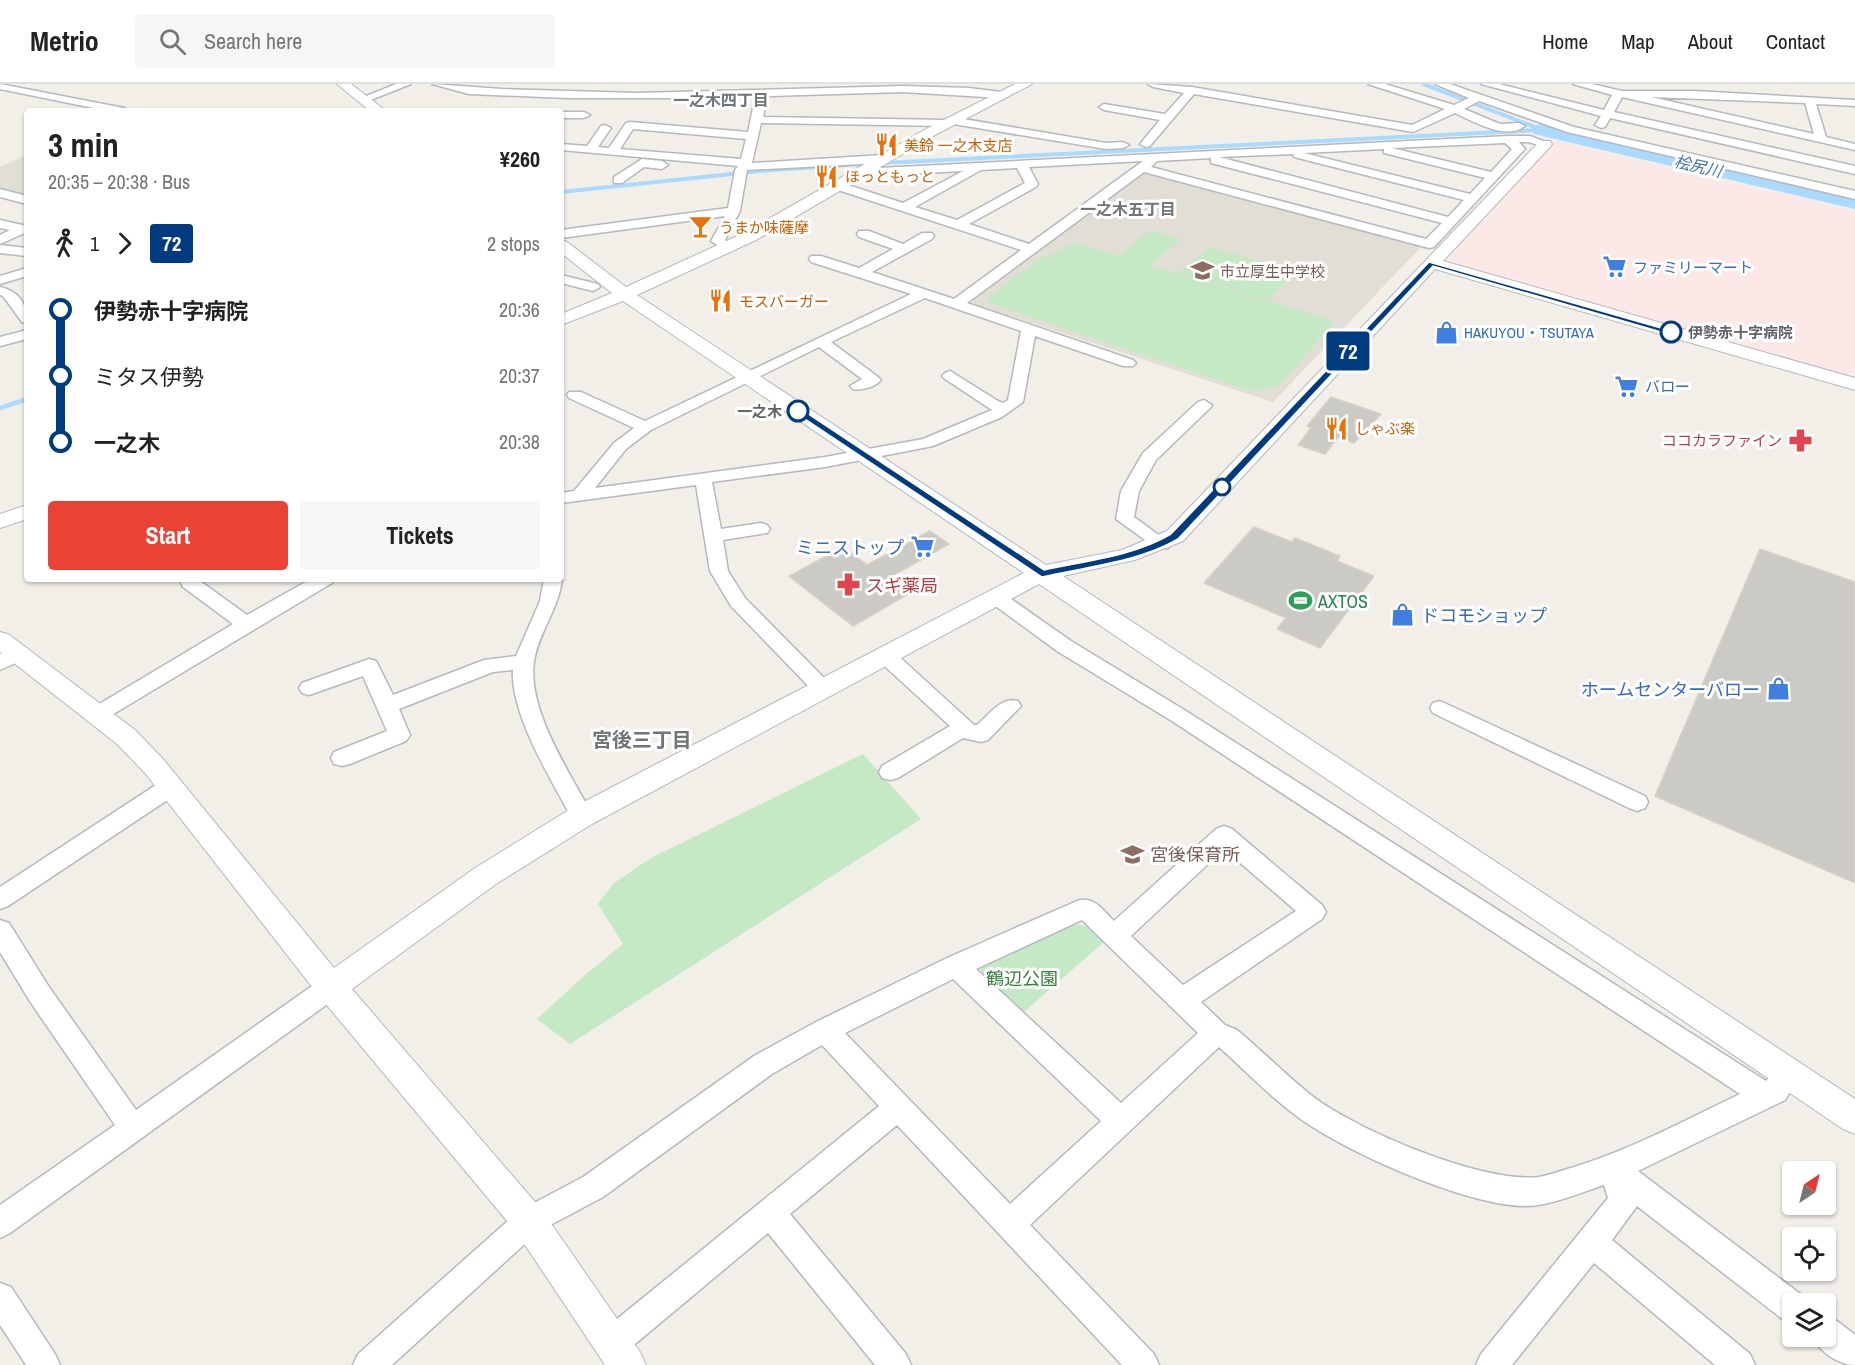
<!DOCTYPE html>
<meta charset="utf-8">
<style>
:root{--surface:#fff;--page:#f6f6f6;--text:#222;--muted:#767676;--line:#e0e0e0;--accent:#ea4335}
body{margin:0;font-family:"Archivo Narrow","Noto Sans JP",sans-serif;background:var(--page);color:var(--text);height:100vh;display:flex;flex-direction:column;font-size:22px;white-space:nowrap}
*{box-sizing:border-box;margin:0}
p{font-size:20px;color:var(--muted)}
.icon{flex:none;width:33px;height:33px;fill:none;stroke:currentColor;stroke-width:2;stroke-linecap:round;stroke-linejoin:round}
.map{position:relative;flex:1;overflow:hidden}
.details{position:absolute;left:24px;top:24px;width:540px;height:474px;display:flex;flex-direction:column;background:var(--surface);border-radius:6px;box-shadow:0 2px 4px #0004}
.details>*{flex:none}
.badge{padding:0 12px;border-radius:4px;font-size:21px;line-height:39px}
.needle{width:39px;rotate:35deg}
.controls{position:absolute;left:1782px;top:1077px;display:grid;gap:12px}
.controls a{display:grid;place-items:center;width:54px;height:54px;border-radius:6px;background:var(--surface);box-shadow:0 2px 4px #0004;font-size:30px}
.map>.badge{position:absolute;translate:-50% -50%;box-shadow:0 0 0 3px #fff}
.legs{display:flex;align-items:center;gap:9px;height:66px;padding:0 24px;font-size:20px}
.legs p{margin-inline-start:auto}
.summary{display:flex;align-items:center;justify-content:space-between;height:102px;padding:0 24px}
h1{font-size:33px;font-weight:700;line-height:45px}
.button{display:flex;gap:12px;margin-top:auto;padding:12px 24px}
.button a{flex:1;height:69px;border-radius:6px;background:var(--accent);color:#fff;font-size:24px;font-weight:700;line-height:69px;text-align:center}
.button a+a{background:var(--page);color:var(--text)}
ul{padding:0 24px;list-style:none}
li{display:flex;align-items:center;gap:21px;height:66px;font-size:22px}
li i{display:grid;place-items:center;width:9px;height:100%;margin:0 8px;background:currentColor}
li i::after{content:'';width:15px;height:15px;margin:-8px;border:4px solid;border-radius:50%;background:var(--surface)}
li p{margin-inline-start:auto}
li:first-child i{background:linear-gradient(#0000 50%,currentColor 0)}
li:last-child i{background:linear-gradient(currentColor 50%,#0000 0)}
header{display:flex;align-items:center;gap:36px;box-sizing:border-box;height:84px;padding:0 30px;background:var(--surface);border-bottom:2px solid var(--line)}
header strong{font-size:28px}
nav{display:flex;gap:33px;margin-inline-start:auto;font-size:21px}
.search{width:420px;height:54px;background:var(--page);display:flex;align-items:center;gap:15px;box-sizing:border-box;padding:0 21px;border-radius:6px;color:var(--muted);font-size:22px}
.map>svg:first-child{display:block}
</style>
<header>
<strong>Metrio</strong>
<div class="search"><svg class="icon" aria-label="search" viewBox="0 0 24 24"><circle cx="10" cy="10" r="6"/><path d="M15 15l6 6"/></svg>Search here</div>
<nav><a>Home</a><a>Map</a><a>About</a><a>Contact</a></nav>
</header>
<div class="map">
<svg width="1855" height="1281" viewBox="0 0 1855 1281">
<rect width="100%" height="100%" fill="#f1efe8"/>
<path fill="#e1ded6" d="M 27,71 L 27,111 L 24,113 L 0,107 L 0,83 Z
M 1143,87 L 1422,162 L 1273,318 L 974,220 L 973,212 Z"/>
<path fill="#fce8e6" d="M 1555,57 L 1855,128 L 1855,294 L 1445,178 Z"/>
<path fill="#c5e8c5" d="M 1150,146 L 1181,155 L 1150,181 L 1146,180 L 1334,237 L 1279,303 L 1250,307 L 995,221 L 988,214 L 1041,173 L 1048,173 L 1073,158 L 1118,172 Z
M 1209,163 L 1297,188 L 1268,216 L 1179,189 Z
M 863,670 L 921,735 L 570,960 L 537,935 L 585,891 L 623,860 L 598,820 L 614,799 L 651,774 Z
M 1070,840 L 1086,842 L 1104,858 L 1018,933 L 982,896 L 981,883 Z"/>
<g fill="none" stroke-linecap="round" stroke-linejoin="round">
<path stroke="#aadaff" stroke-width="4" d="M 1423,0 L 1540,45
M 883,79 L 1541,46
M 561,108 L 760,87 L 861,80"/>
<path stroke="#aadaff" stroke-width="4.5" d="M 0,324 L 27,315"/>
<path fill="#aadaff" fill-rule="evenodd" d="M 1541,40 L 1855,111 L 1855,125 L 1534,50 L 1531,46 L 1534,42 Z"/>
</g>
<path fill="#cccac5" stroke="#d6d1c6" stroke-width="1.5" d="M 1331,313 L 1381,330 L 1354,359 L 1338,353 L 1325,370 L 1298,361 L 1311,344 L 1307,342 Z
M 1254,443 L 1292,458 L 1295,454 L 1340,472 L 1337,477 L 1374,492 L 1320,564 L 1277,545 L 1286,534 L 1204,499 Z
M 930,447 L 949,460 L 887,495 L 907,511 L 853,542 L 789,492 L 832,469 L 837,473 L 849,467 L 867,481 Z
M 1760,465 L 1855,498 L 1855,799 L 1655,712 Z"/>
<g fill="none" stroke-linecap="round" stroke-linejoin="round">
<defs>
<path id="minor" d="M 0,0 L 124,24 L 130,27 L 108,27 L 0,5 Z
M 396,0 L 411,0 L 368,17 L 364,18 L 359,15 Z
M 432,0 L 502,5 L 637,9 L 903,2 L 969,4 L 1001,8 L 1006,11 L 1001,14 L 903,8 L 704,14 L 569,14 L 469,10 Z
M 1148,0 L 1192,3 L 1412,41 L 1445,25 L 1368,0 L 1385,0 L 1454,21 L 1469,14 L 1435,0 L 1450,0 L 1574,43 L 1855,107 L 1855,115 L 1567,48 L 1479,17 L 1464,25 L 1500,40 L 1519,39 L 1525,42 C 1506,57 1473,37 1455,29 L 1413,48 L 1194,10 L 1150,62 L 1146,63 L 1140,60 L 1160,36 L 1104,26 L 1099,23 L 1104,20 L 1165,30 L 1184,9 L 1153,3 Z
M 1481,0 L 1499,0 L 1604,26 L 1612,11 L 1573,0 L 1592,0 L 1622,7 L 1694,7 L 1855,16 L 1855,22 L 1816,20 L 1826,53 L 1855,60 L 1855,66 L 1622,13 L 1614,28 L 1855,82 L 1855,90 L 1610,34 L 1605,43 L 1601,44 L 1595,41 L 1601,32 ZM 1651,13 L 1805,19 L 1814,50 Z
M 759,21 L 765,24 L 763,33 L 947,36 L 952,33 L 1106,59 L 1123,58 L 1129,61 L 1123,64 L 1106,65 L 953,40 L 948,42 L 761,39 L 752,79 L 882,71 L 888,75 L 882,79 L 747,86 L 740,127 L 725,156 L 735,164 L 728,168 L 711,157 L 725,132 L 561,154 L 561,146 L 728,124 L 735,86 L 738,82 L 561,66 L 561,60 L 587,62 L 601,42 L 605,41 L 611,44 L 598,63 L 609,64 L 626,39 L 630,38 L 748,48 L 753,24 ZM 633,45 L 746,55 L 741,75 L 620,65 Z
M 561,28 L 584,28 L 590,31 L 584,34 L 561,34 Z
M 1508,52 L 1530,52 L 1551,60 L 1545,63 L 1529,58 L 1519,58 L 1525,65 L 1523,67 L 1434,163 L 1429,164 L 1144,88 L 967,219 L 1133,276 L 1136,279 L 1133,282 L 1123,282 L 1035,252 L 1023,318 L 1002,333 L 933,362 L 825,383 L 712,398 L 721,445 L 761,439 L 767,441 L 770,445 L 767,449 L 723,456 L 728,487 L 745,514 L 830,600 L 833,605 L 830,610 L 823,612 L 816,610 L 731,522 L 710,487 L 696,401 L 561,419 L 561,409 L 574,407 L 614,359 L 634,344 L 569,314 L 567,311 L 569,308 L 581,308 L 645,337 L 911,210 L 811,178 L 809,175 L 811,172 L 821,172 L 859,184 L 893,165 L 859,153 L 857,150 L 859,147 L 869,147 L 903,160 L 922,149 L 932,149 L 934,152 L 932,155 L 872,188 L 954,215 L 1021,166 L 835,105 L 833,102 L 839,98 L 903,119 L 963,87 L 864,92 L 858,88 L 860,85 ZM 1505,59 L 1512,65 L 1491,88 L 1392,64 ZM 1384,65 L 1384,69 L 1485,94 L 1470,110 L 1304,69 ZM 1293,70 L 1294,73 L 1464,116 L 1448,133 L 1219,73 ZM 1211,74 L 1211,79 L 1442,139 L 1426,155 L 1151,83 L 1157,77 ZM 1143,77 L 1029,160 L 969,140 L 1036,103 L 1038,100 L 1029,83 ZM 1017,84 L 1025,99 L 957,136 L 915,123 L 981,86 ZM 925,214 L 1021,247 L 1008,316 L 1003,319 L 998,317 L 950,287 L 945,289 L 942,292 L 945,295 L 992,326 L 923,355 L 825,373 L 595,404 L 626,365 L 651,346 L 819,263 L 862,295 L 850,302 L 853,305 C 861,307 875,303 881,296 L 878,293 L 831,258 Z
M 642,75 L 662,77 L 668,81 L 662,85 L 644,83 L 622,99 L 614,99 L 614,93 Z
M 0,105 L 27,112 L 27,120 L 0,113 Z
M 0,136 L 27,142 L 27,148 L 0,160 L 0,151 L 10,146 L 0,144 Z
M 0,161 L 27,164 L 27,172 L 0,169 Z
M 27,184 L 27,192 L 0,200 L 0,192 Z
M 561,191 L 598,200 L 600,203 L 593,207 L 561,199 Z
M 0,203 C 19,207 27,220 27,239 L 22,238 L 3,212 L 0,211 Z
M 27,246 L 27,255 L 0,262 L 0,253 Z
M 1204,316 L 1212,321 L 1210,324 L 1156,376 L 1139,407 L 1134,433 L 1171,460 L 1168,464 L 1156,464 L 1116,435 L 1121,407 L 1143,369 L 1198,318 Z
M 561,493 L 562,495 C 559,525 538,549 534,578 C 527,626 571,691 593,732 L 590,738 L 582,741 L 574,738 C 553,699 510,630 513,586 L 493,588 L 399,625 L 410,651 L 406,657 L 350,680 L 342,682 L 334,680 L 331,674 L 334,668 L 387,647 L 363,592 L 309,611 L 302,609 L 299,604 L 302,599 L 369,575 L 376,577 L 393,611 L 484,576 L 516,572 L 540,517 L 544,495 L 561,495 Z
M 182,495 L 200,495 L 200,497 L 247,531 L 311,495 L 334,495 L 332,499 L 105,635 L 98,638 L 91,635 L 88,630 L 91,625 L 233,540 L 183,503 L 181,499 Z
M 997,508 L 1004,510 L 1071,557 L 1186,627 L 1766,997 L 1779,981 L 1788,978 L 1797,981 L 1801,990 L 1785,1016 L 1638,1087 L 1803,1212 L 1806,1220 L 1792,1220 L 1792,1238 L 1781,1234 L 1637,1122 L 1612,1156 L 1750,1270 L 1755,1281 L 1715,1281 L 1594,1179 L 1512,1281 L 1476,1281 L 1481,1270 L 1608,1114 L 1604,1101 C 1579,1109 1551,1122 1525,1122 C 1467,1122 1340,1066 1294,1030 C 1267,1010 1244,985 1219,963 L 1030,1141 L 1154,1270 L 1159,1281 L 1122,1281 L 897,1041 L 790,1130 L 906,1270 L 911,1281 L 875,1281 L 768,1149 L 623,1270 L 612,1275 L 601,1270 L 596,1259 L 601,1248 L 879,1022 L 822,961 L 772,990 L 603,1113 L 539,1147 L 392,1281 L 353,1281 L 358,1270 L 519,1127 L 583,1093 L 754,972 L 816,938 L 947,874 L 1077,817 C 1093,811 1103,826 1114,837 L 1216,745 L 1224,742 L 1232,745 L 1322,821 L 1326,828 L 1322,835 L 1201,918 L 1225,941 L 1237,946 C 1262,967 1286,991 1312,1012 C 1356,1046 1484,1100 1539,1093 C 1551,1091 1563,1086 1574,1083 C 1632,1065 1686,1036 1740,1010 L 1172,637 L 1057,567 L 990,518 L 988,514 L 990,510 ZM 1224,765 L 1296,827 L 1183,901 L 1131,852 ZM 1082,836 L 1198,949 L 1121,1019 L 976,885 ZM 953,895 L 1101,1037 L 1010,1120 L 845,949 Z
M 17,563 L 24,565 L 27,570 L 24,575 L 0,586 L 0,570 Z
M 886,565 L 893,567 L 974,641 L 977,641 C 989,631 1001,612 1018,617 L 1021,622 L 988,656 L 981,658 L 963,654 L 898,694 L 890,696 L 882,694 L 879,688 L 882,682 L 950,642 L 879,577 L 876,572 L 879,567 Z
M 1440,617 L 1645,712 L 1648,718 L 1645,724 L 1637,727 L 1629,724 L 1433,629 L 1430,624 L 1433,619 Z
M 170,695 L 178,697 L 181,703 L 178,709 L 8,822 L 0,825 L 0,803 L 162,697 Z
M 0,836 L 9,839 L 49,903 L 136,1026 L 322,895 L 331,892 L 340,895 L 344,903 L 340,911 L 10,1149 L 0,1154 L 0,1121 L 115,1041 L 31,919 L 0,868 Z
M 0,1199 L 11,1203 L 55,1270 L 60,1281 L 26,1281 L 0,1241 Z
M 1826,1233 L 1837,1237 L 1855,1251 L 1855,1281 C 1839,1281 1819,1268 1812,1252 L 1826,1252 Z"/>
<path id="tertiary" d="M 337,0 L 351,0 L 386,27 L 370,27 Z
M 1015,0 L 1032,0 L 935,51 L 756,156 L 637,211 L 1046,481 L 1122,466 L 1167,447 L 1540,57 L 1550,57 L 1552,60 L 1550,63 L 1443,177 L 1855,294 L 1855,306 L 1435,185 L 1183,457 L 1135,476 L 1063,492 L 1855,1015 L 1855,1050 L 1843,1045 L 1039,500 L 592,740 L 496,800 L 352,905 L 541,1125 L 640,1268 L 646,1281 L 605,1281 L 517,1149 L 320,913 L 145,689 L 117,660 L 0,568 L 0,548 L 8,550 L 135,646 L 163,675 L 334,884 L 475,784 L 572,724 L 1024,489 L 623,217 L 561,241 L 561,230 L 612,209 L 561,169 L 561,156 L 567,158 L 626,203 L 744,149 L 926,45 Z
M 27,421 L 27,435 L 0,444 L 0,430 Z"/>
</defs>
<use href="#minor" stroke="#b5b8bc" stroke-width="3"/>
<use href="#tertiary" stroke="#b5b8bc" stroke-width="2"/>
<use href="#minor" fill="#fff" fill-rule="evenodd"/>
<use href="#tertiary" fill="#fff" fill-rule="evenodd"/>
</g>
<path fill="#003b80" stroke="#fff" stroke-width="1.5" d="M 1429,178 L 1675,248 L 1668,250 L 1433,182 L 1178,455 C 1139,478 1086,483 1042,493 L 793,327 L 801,325 L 1044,486 C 1085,477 1134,472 1171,450 Z"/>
<defs>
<symbol id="restaurant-bare" viewBox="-9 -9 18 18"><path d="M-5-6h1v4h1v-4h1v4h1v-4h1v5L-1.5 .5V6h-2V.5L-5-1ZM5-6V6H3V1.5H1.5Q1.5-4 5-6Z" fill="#e8710a" stroke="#fff" stroke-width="2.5" paint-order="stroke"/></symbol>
<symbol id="bar-bare" viewBox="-9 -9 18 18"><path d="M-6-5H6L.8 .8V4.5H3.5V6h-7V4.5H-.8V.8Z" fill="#e8710a" stroke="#fff" stroke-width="2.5" paint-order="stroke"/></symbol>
<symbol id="supermarket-bare" viewBox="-9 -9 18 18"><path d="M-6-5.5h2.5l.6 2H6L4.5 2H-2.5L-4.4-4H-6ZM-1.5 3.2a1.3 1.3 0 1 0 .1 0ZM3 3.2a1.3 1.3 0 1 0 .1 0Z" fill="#3f7fe0" stroke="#fff" stroke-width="2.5" paint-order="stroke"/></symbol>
<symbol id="school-bare" viewBox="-9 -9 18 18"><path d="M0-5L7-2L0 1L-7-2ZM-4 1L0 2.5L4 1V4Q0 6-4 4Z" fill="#8d6e63" stroke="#fff" stroke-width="2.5" paint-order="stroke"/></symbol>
<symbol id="shop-bare" viewBox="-9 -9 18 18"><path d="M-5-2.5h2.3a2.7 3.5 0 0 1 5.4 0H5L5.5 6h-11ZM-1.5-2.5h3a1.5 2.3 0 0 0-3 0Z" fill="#3f7fe0" stroke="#fff" stroke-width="2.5" paint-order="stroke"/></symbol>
<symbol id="pharmacy-bare" viewBox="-9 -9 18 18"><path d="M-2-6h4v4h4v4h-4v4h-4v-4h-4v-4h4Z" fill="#e0444e" stroke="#fff" stroke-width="2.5" paint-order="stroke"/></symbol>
<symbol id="stadium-bare" viewBox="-9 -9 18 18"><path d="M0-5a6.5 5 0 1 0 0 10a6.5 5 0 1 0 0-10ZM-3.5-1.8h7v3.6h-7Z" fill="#2e9e5b" stroke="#fff" stroke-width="2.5" paint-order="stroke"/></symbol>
</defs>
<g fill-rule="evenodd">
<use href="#restaurant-bare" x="870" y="44" width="33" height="33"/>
<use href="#restaurant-bare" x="810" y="76" width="33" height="33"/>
<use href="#bar-bare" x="684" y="126" width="33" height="33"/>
<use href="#supermarket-bare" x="1598" y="166" width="33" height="33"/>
<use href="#school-bare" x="1186" y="170" width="33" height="33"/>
<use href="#restaurant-bare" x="704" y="200" width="33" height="33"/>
<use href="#shop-bare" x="1430" y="232" width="33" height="33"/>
<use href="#supermarket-bare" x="1610" y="286" width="33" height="33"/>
<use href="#restaurant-bare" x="1320" y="328" width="33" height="33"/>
<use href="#pharmacy-bare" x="1784" y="340" width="33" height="33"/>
<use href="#supermarket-bare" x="906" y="446" width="33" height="33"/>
<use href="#pharmacy-bare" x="832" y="484" width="33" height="33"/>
<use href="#stadium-bare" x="1284" y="500" width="33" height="33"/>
<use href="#shop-bare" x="1386" y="514" width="33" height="33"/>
<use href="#shop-bare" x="1762" y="588" width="33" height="33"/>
<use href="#school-bare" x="1116" y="754" width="33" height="33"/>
</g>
<g fill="#fff" stroke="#003b80" stroke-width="3">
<circle cx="1671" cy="248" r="10"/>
<circle cx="798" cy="327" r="10"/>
<circle cx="1222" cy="403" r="8"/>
</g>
<g text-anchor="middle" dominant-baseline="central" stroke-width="6" stroke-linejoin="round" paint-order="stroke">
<g font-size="15" fill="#c56008" stroke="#fff" text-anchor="start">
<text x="904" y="61">美鈴 一之木支店</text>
<text x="845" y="92">ほっともっと</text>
<text x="719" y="143">うまか味薩摩</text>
<text x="739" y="217">モスバーガー</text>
<text x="1355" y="344">しゃぶ楽</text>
</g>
<g font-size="15" fill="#366cbe" stroke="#fff" text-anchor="start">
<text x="1633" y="183">ファミリーマート</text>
<text x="1464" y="248">HAKUYOU・TSUTAYA</text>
<text x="1645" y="302">バロー</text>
</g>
<g font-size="15" fill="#785e54" stroke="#fff" text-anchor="start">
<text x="1220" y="187">市立厚生中学校</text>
</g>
<g font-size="15" font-weight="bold" fill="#5f6368" stroke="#fff" text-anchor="start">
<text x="1688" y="248">伊勢赤十字病院</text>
<text x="782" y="327" text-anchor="end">一之木</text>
</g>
<g font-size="15" fill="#be3a42" stroke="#fff" text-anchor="end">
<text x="1782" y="356">ココカラファイン</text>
</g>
<g font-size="16" font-weight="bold" fill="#70757a" stroke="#fff">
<text x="721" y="16">一之木四丁目</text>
<text x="1128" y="125">一之木五丁目</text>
</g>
<g font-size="16" font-style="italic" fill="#4174aa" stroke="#fff">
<text transform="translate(1698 82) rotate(13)">桧尻川</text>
</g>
<g font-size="18" fill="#366cbe" stroke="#fff" text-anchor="end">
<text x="904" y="463">ミニストップ</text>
<text x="1421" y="531" text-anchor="start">ドコモショップ</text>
<text x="1760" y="605">ホームセンターバロー</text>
</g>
<g font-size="18" fill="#be3a42" stroke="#fff" text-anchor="start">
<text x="866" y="501">スギ薬局</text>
</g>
<g font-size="18" fill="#27864d" stroke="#fff" text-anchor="start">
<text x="1318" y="517">AXTOS</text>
</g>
<g font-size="18" fill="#785e54" stroke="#fff" text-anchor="start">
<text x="1150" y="770">宮後保育所</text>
</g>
<g font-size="18" fill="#348238" stroke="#fff">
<text x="1022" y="894">鶴辺公園</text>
</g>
<g font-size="20" font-weight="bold" fill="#70757a" stroke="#fff">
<text x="642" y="655">宮後三丁目</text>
</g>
</g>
</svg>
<div class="controls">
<a><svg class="needle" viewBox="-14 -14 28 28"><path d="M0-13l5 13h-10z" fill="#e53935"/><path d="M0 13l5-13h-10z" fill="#767676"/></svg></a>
<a><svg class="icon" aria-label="locate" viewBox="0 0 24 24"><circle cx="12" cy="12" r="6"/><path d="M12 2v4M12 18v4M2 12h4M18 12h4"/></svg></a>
<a><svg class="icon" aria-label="layers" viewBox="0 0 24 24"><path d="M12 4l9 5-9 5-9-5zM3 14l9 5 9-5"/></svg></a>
</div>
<b class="badge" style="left:1348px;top:267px;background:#003b80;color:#fff">72</b>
<section class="details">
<div class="summary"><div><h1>3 min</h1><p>20:35 – 20:38 · Bus</p></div><b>¥260</b></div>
<div class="legs"><svg class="icon" aria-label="walk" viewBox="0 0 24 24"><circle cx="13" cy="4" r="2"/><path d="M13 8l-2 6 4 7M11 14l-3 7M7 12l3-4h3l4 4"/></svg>1<svg class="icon" aria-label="forward" viewBox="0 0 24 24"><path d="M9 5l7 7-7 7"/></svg><b class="badge" style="background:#003b80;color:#fff">72</b><p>2 stops</p></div>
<ul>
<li><i style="color:#003b80"></i><b>伊勢赤十字病院</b><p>20:36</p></li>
<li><i style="color:#003b80"></i><span>ミタス伊勢</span><p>20:37</p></li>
<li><i style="color:#003b80"></i><b>一之木</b><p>20:38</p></li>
</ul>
<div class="button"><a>Start</a><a>Tickets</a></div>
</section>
</div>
